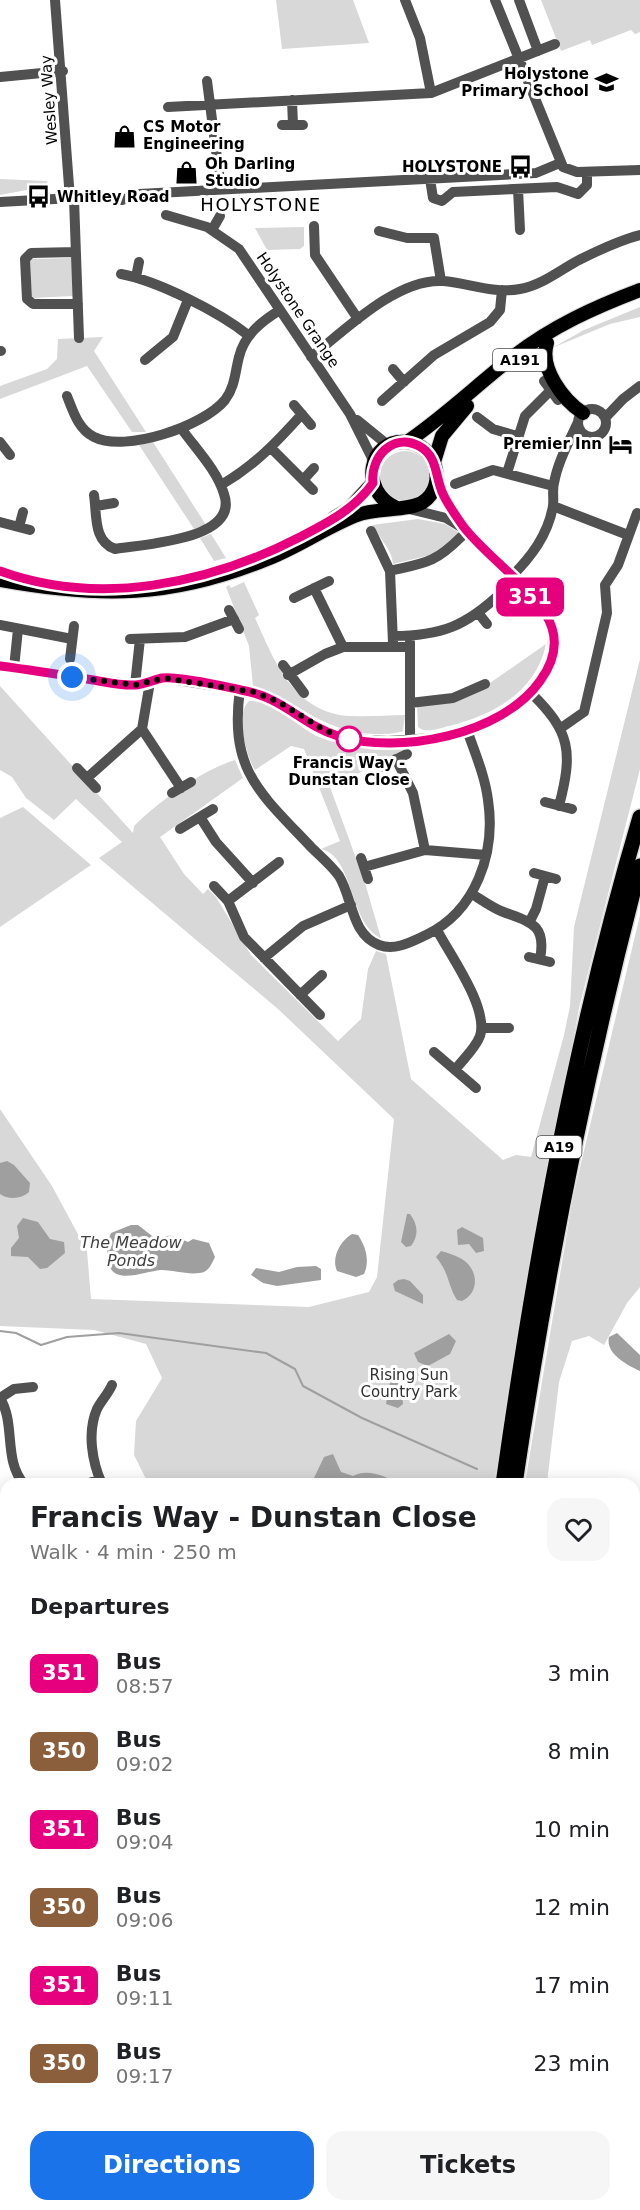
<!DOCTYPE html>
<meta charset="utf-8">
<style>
:root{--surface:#fff;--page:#f6f6f6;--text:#202124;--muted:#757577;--accent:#1a73e8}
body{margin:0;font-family:"DejaVu Sans",sans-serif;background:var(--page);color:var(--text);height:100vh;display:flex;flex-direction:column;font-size:22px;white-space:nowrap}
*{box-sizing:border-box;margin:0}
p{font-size:20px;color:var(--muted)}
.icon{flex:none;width:33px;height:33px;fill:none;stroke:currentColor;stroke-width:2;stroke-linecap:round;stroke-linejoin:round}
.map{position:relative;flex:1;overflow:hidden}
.panel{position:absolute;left:0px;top:1478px;width:640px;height:734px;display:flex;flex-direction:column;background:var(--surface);border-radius:18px 18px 0 0;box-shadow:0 3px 15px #0003}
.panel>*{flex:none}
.badge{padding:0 12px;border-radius:9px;font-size:21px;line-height:39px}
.you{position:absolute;width:30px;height:30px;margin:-15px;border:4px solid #fff;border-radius:50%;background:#1a73e8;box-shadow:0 0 0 9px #1a73e833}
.map>.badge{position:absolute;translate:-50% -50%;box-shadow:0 0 0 3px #fff}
h2{padding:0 30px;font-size:22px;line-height:54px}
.round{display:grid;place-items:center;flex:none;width:63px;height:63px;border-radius:18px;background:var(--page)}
.summary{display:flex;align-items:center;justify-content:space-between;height:102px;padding:0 30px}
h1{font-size:28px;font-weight:700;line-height:45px}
.button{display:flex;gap:12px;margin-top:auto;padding:12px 30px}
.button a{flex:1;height:69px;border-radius:18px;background:var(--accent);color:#fff;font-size:24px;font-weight:700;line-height:69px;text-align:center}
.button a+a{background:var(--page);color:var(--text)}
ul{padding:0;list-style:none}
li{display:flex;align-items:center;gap:18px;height:78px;padding:0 30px}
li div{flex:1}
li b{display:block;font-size:22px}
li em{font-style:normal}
li .badge{min-width:66px;font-weight:700;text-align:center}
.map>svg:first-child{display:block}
</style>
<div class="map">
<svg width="640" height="2210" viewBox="0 0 640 2210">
<rect width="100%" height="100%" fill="#fff"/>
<path fill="#d8d8d8" d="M 276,0 L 353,0 L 369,43 L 282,49 Z
M 541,0 L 640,0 L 640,32 L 635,34 L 631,30 L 592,45 L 590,40 L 561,51 Z
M 0,179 L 48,181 L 43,187 L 0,195 Z
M 304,227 L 304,246 L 300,249 L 267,250 L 255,228 Z
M 72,258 L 73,296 L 32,298 L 30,259 Z
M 640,307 L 640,317 L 610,324 L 552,348 L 584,330 Z
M 103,337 L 94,351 L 146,432 L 132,432 L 87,366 L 0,399 L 0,386 L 47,369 L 57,359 L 58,339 Z
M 153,442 L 206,525 L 194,529 L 139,445 Z
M380 476a25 25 0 1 1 50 0a25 25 0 1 1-50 0Z
M 418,519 L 445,524 L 460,533 L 439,553 L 393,564 C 392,549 379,538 372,525 Z
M 211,534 L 226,558 L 214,561 L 200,538 Z
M 244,582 L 259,615 L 255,618 C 273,657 290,706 340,715 C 360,718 384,715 405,715 L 403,731 C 395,734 385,734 376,734 C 328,735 296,701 253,686 L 249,646 L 226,587 L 229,585 L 231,588 Z
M 546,644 C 536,692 494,715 449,726 C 440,728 426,734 418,727 L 417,705 L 487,685 Z
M 640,659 L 640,769 L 579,1008 L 494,1483 L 148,1483 L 134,1455 L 136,1421 L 162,1378 L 146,1344 L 94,1330 L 0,1326 L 0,1109 L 52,1186 L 87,1251 L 91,1299 L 309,1307 L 369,1292 L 377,1277 L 394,1119 L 278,1009 L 99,858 L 122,842 L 76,799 L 54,820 L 26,798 L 12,777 L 0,770 L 0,686 L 133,833 L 134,826 C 158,802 202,770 235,760 L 243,778 L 160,837 L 184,874 L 203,894 L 208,889 L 216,897 L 251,955 L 338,1041 L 361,1019 L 368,969 L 376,951 L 386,954 L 411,1079 L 503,1160 L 516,1155 L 531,1157 L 564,1035 L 570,1006 L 574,927 Z
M 249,701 C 275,700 297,727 319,737 C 351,750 380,745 412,745 L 411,748 L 330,787 L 365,883 L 381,938 C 349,924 354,856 321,849 L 340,841 L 304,749 L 291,746 L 255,770 C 246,756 235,713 249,701 Z
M 23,807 L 91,865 L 0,927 L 0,818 Z
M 640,915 L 640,1287 L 627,1303 L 604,1345 L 589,1336 L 572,1341 L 559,1382 L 547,1483 L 525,1483 L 573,1197 Z
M 635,2017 L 640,2019 L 640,2082 L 635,2081 Z
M 239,2205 L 379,2205 L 378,2210 L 246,2210 Z"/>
<path fill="#9f9f9f" d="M 7,1161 L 14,1165 L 30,1183 L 29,1192 C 22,1199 8,1200 0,1194 L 0,1163 Z
M 407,1214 L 410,1214 C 418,1225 419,1235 411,1246 L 406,1247 L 401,1242 Z
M 23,1218 L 38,1222 L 50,1239 L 64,1242 L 65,1253 L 47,1268 L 40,1269 L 28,1257 L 11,1256 L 11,1248 L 19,1238 L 17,1226 Z
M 131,1225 L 138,1225 L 156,1239 C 170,1233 175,1236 188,1242 L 193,1239 L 209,1243 L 215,1257 C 212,1263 210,1269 204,1272 C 190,1276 175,1270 161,1270 C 145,1271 112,1287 108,1261 C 106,1251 107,1242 111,1233 Z
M 462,1227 L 483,1238 L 484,1251 L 476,1253 L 469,1244 L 458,1245 L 457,1230 Z
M 352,1234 L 358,1235 C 366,1247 370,1261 364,1274 L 356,1277 L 337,1271 C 331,1258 340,1241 352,1234 Z
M 441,1251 C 448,1253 455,1255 460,1258 C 478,1267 481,1292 462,1301 L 457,1300 C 447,1284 450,1274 436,1257 Z
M 316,1266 L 321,1269 L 321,1280 L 277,1286 L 263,1283 L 251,1275 L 256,1268 L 279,1272 L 297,1267 Z
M 404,1279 L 410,1281 L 423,1295 L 423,1304 L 395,1291 L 393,1284 L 398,1280 Z
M 617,1333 L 640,1355 L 640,1371 C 628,1365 605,1354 609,1337 Z
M 449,1334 L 456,1341 L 450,1354 L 428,1366 L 418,1362 L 414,1353 Z
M 396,1380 L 401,1386 L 403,1404 L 398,1408 L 386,1404 L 390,1382 Z
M 333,1454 L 341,1472 L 353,1476 C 368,1468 384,1476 399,1483 L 314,1483 L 314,1478 L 324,1457 Z"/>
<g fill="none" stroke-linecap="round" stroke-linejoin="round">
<path stroke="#9f9f9f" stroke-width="2" d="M 0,1331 L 16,1333 L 41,1345 L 67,1337 L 119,1333 L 266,1353 L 295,1369 L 303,1386 L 362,1418 L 477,1469"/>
<defs>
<path id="major" d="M 547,343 C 539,368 563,400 583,413
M 407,442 C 445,416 478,384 514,356 C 553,326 595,307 640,290
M 434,462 L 442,436 L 467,406
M 334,518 L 349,509 L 373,483
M 0,580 C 100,598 172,598 267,559 C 298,547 326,527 357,515 C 376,508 410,511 423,502 C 448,485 436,444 406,442 C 367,439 360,491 395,507"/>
<path id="highway" d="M 503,1484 C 535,1258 575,1035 640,817
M 515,1484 C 546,1275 586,1070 640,866
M 387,2210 L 388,2205
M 401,2210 L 401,2205"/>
</defs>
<use href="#major" stroke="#dbdbdb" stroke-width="16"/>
<use href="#highway" stroke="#dbdbdb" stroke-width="18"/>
<path stroke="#515151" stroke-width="10" d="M 55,0 L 70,199
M 405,0 L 420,38 L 431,93
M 495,0 L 563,167 L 577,172 L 640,170
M 519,0 L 538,51
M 0,77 L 63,71
M 207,81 L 221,189
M 292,100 L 293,125
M 168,107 L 431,93 L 555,44
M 282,125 L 303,125
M 430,179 L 433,198 L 442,201 L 453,192 L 557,187 L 578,194 L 587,185 L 587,172
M 518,189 L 520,230
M 74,199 L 79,338
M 0,202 L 109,196 L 122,200 L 139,194 L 536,173 L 560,163
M 166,215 L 207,227 L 239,249 L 350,414 L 374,462
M 314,226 L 315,255 L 358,319
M 212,230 L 220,216
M 379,231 L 407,238 L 434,238 L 441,281
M 76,252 L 31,253 L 25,259 L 27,299 L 33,304 L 78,304
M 121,274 C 158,281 219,312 248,335
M 136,277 L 139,262
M 0,351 L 1,351
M 311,357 C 345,330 397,278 443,281 C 469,283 494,294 520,289 C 543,285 561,269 581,259 C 599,250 620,240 640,235
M 145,360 L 173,337 L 188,300
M 393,369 L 404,382
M 544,381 L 558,400
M 67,396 C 73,411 78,429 94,437 C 125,453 204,426 225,400 C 235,387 235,372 239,357 C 244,335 262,321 280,310
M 382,401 L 434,355 L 490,322 L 500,310 L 502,290
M 294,405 L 311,425
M578 423a14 14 0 1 1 28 0a14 14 0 1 1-28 0Z
M 477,417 L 493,429 L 517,436
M 605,418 L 623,399 L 640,386
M 357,420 L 389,446
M 0,442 L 10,455
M 272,449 L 313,490
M 507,473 L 525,416 L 551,390
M 303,480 L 314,468
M 455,484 L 493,470 L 553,486
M 221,485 C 254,466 277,442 302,414
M 94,495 C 97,515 93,541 115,549 C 144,544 240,540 224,494 C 217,470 195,448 181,428
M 96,506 L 114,503
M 553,506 L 628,535
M 405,508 L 446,518 L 461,527
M 0,522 L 30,530
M 19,527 L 23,512
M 371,531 L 390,571 L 393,643
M 390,571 C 424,563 434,564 461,537
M 511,577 C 531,557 548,535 553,506 C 554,498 552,490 554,483 C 558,461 569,442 578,422
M 314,588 L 343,647
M 294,598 L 329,581
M 229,610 L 239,629
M 479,614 L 487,624
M 0,625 L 72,639
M 393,636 C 441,636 466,626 501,593
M 130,639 L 185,637 L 234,619
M 70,659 L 74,626
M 283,665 L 304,693
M 0,666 L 135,685 L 164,678 L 254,692 L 279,702 L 324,730 L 349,739 L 388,741 L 432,738 L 449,736 L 489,722 L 516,706 L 540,681 L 553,653 L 552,628 L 542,610 L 464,528 L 443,494 L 437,478
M 14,668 L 18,629
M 288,675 L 325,654 L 343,647 L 410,647
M 135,685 L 140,639
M 240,689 C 229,770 259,792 311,847 C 320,856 331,865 339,876 C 353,899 351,934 379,945 C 395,951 411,942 426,935 C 476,911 496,853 488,800 C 485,776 475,753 467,730
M 531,693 C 571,732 573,752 559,806
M 410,703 L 453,698 L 485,684
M 561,728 L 584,712 L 607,613 L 605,585 L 618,565 L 637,513
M 142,729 L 181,788
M 410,740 L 410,642
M 396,759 L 413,793 L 425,850
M 381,767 L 407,754
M 77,768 L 96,788
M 87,778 L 142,729 L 150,682
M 172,793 L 191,782
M 545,802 L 572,809
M 200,817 L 216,842 L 253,883
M 180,829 L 213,809
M 361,858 L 368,879
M 364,867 L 425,850 L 486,855
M 534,873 L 556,879
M 214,886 L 228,901 L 244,937 L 320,1015
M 472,894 C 482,900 491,907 501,911 C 529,922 547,923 540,959
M 228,901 L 279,862
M 530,921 L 536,909 L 545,876
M 437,930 C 450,955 489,1008 480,1036 C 475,1049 463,1059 455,1070
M 529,957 L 550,962
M 264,958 L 303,926 L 351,905
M 300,995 L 322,975
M 482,1028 L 509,1028
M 434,1052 L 476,1088
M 0,1398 C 16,1424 3,1460 24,1484
M 0,1398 L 14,1389 L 33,1387
M 87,1484 L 100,1479
M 102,1484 C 92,1462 87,1432 97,1409 C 101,1401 108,1394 112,1385
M 4,1569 L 6,1563
M 0,1774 L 6,1770
M 0,1784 L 0,1792
M 0,1995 L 6,1989
M 0,2114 L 6,2120
M 634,2125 L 640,2125
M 0,2183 L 6,2189
M 160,2205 L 165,2210
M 70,2210 L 76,2205"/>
<use href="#major" stroke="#000" stroke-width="14"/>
<use href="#highway" stroke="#000" stroke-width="15"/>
</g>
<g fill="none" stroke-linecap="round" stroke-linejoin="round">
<defs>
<path id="line" d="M 0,571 C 99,607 209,584 300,537 C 327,523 355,509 373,483 C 370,458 392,432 419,446 C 438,456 435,477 443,494 C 448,505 456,516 463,526 C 485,556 542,594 552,628 C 558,647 551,666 540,681 C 502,735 399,755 338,736 C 302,725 283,697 241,690 C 222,686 180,676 162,678 C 153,680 144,685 135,685 C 121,686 106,682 93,680 C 62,675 31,670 0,666"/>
</defs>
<use href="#line" stroke="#fff" stroke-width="14"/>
<use href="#line" stroke="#e6007e" stroke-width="9"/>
<path stroke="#000" stroke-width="6" stroke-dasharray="0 10.8" d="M 72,677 L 135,685 L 164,678 L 254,692 L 279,702 L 324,730 L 349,739"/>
</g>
<defs>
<symbol id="school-bare" viewBox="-9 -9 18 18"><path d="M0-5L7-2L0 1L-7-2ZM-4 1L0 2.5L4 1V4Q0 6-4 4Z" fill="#000" stroke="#fff" stroke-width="2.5" paint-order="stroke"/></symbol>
<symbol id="shop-bare" viewBox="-9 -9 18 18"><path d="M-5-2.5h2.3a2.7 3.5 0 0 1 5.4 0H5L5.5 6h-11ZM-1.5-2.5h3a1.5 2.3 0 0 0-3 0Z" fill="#000" stroke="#fff" stroke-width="2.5" paint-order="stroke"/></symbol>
<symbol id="bus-bare" viewBox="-9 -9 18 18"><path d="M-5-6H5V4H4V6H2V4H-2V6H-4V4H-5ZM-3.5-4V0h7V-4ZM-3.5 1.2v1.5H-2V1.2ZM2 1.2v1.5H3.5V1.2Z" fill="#000" stroke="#fff" stroke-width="2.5" paint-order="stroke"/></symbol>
<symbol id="hotel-bare" viewBox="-9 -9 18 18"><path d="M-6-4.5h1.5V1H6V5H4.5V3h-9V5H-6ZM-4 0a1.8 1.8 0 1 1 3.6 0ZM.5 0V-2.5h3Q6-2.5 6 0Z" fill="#000" stroke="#fff" stroke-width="2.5" paint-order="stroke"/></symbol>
</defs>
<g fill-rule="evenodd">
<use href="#school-bare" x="590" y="66" width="33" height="33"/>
<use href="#shop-bare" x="108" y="120" width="33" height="33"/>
<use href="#bus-bare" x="504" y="150" width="33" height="33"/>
<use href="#shop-bare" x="170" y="156" width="33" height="33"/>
<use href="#bus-bare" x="22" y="180" width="33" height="33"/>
<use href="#hotel-bare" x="604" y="428" width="33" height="33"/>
</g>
<circle fill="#fff" stroke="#e6007e" stroke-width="3" cx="349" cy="739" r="12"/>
<g text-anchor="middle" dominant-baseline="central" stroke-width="6" stroke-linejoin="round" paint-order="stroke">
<g fill="#fff" stroke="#4c4c4c" stroke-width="1.5">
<rect x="493" y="349" width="54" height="22" rx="4.5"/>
<rect x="536.5" y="1136" width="45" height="22" rx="4.5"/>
</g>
<g font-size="14" font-weight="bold" fill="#000">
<text x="520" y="360">A191</text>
<text x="559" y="1147">A19</text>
</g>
<g font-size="15" font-weight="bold" fill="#000" stroke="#fff" text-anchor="end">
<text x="589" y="74">Holystone<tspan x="589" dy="17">Primary School</tspan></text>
<text x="143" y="127" text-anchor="start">CS Motor<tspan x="143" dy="17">Engineering</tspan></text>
<text x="205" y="164" text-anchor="start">Oh Darling<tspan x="205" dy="17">Studio</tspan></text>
<text x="502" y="167">HOLYSTONE</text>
<text x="57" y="197" text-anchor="start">Whitley Road</text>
<text x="602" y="444">Premier Inn</text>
</g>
<g font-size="15" fill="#000" stroke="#fff">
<text transform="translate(49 100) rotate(-94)">Wesley Way</text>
<text transform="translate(298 310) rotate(56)">Holystone Grange</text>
</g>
<g font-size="15" font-weight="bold" fill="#000" stroke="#fff">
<text x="349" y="763">Francis Way -<tspan x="349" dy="17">Dunstan Close</tspan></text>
</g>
<g font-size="15" fill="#2f2f2f" stroke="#fff">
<text x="409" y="1375">Rising Sun<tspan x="409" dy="17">Country Park</tspan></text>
</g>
<g font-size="16" font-style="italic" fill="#404040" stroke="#fff">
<text x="131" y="1242">The Meadow<tspan x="131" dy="18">Ponds</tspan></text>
</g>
<g font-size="18" letter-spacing="1.5" fill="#000" stroke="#fff">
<text x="261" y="204">HOLYSTONE</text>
</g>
</g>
</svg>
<div class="you" style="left:72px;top:677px"></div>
<b class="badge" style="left:530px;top:597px;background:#e6007e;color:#fff">351</b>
<section class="panel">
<div class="summary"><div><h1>Francis Way - Dunstan Close</h1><p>Walk · 4 min · 250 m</p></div><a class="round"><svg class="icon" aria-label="heart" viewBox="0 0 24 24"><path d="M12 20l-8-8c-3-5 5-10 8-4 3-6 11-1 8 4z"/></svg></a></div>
<h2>Departures</h2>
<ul>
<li><span class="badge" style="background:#e6007e;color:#fff">351</span><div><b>Bus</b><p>08:57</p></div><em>3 min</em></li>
<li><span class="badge" style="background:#8b5e3c;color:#fff">350</span><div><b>Bus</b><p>09:02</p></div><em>8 min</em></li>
<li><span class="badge" style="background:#e6007e;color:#fff">351</span><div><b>Bus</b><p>09:04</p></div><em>10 min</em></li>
<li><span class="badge" style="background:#8b5e3c;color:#fff">350</span><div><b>Bus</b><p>09:06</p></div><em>12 min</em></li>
<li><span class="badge" style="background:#e6007e;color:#fff">351</span><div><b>Bus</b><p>09:11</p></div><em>17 min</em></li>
<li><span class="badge" style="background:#8b5e3c;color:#fff">350</span><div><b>Bus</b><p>09:17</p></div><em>23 min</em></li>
</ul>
<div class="button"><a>Directions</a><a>Tickets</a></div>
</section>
</div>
